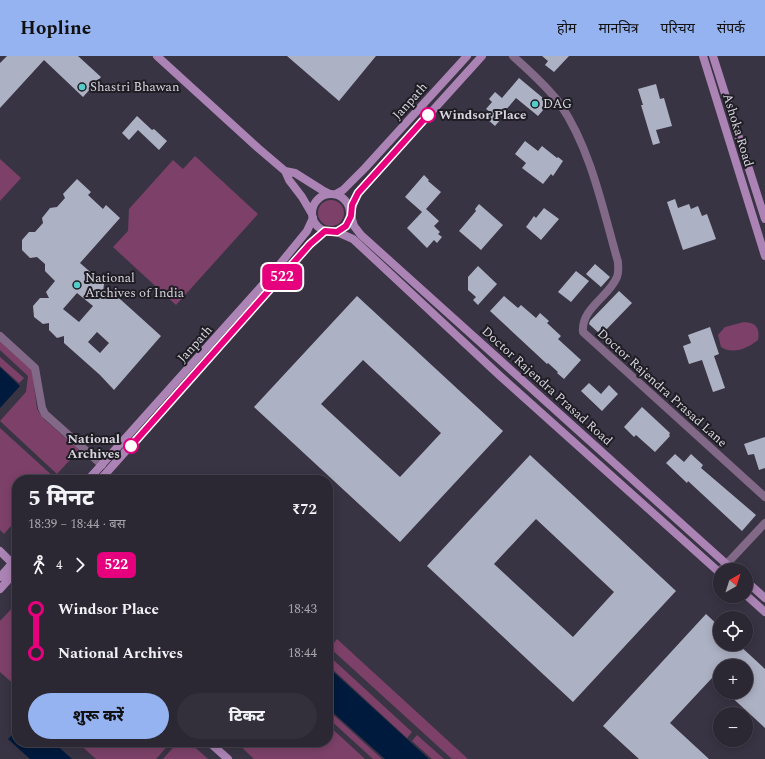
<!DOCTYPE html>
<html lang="hi">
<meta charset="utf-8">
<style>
:root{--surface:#2b2733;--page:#332f3b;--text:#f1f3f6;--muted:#a6a5ac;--line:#47444e;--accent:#95b2f1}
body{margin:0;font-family:Spectral,"Noto Sans Devanagari",serif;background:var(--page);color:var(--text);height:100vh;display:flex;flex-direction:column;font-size:15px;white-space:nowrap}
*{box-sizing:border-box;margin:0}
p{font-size:13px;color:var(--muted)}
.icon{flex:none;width:22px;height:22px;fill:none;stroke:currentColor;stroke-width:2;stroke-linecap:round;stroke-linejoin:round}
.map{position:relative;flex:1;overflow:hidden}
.details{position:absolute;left:12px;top:419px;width:321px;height:272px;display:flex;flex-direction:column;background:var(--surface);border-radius:16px;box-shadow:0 2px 10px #0003,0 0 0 1px var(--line)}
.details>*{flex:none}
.badge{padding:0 8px;border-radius:6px;font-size:14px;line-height:26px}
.needle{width:26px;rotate:39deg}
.controls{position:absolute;left:713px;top:507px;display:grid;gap:8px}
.controls a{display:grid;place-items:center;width:40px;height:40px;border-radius:50%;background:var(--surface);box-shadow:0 2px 10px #0003,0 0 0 1px var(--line);font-size:20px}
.map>.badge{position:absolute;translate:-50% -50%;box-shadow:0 0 0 2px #fff}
.legs{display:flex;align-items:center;gap:6px;height:44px;padding:0 16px;font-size:13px}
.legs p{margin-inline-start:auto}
.headline{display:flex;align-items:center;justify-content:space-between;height:68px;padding:0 16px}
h1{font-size:22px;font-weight:800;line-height:30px}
.button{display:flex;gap:8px;margin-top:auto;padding:8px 16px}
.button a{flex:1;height:46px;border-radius:24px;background:var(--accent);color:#111;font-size:16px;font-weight:800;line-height:46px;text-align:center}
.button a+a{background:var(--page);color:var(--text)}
ul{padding:0 16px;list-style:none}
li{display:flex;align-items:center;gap:14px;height:44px;font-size:15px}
li i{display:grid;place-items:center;width:6px;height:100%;margin:0 5px;background:currentColor}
li i::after{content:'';width:10px;height:10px;margin:-5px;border:3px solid;border-radius:50%;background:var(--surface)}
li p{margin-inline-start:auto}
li:first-child i{background:linear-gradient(#0000 50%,currentColor 0)}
li:last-child i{background:linear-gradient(currentColor 50%,#0000 0)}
header{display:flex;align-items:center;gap:24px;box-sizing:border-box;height:56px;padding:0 20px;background:var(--accent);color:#111}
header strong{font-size:19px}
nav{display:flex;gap:22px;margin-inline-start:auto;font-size:14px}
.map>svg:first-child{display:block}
</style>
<header>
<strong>Hopline</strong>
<nav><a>होम</a><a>मानचित्र</a><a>परिचय</a><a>संपर्क</a></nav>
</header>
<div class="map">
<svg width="765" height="703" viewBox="0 0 765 703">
<rect width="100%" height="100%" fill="#393444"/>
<path fill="#7d4169" d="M 195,100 L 258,158 L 176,249 L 113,191 L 128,175 L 129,153 L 173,104 L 183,113 Z
M 0,103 L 21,122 L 0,145 Z
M318 157a13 13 0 1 1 26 0a13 13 0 1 1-26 0Z
M 744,266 C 756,267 760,271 758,284 C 748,292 733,299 721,291 L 718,279 L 725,271 Z
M 0,284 L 32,314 L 37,353 L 44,363 L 79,394 L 57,418 L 0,365 L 26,336 L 28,320 L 0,294 Z
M 0,301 L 24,322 L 19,327 L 0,310 Z
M 0,372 L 55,422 L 53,424 L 17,424 L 17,463 L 4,478 L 0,474 Z
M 17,547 L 17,631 L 0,616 L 0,565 Z
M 337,583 L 468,703 L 452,703 L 330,592 Z
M 328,599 L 412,676 L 407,682 L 328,609 Z
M 328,654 L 382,703 L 373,703 L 328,662 Z
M 328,669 L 365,703 L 254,703 L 236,686 L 328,686 Z
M 417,679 L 444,703 L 432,703 L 412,685 Z
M 77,686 L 171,686 L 156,703 L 96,703 Z
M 178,686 L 189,686 L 208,703 L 163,703 Z"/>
<path fill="#001a3d" d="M 0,311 L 20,330 L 0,352 Z
M 328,611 L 429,703 L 385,703 L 328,652 Z
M 17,674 L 17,686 L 53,686 L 72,703 L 30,703 L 8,683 Z"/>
<path fill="#adb1c4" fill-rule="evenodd" d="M 7,0 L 78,0 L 101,21 L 83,41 L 44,4 L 0,52 L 0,7 Z
M 287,0 L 376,0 L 339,45 Z
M 542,0 L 569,0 L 554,16 L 545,9 L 548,5 Z
M 519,22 L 549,47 L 538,60 L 516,42 L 499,62 L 501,63 L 495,70 L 487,63 L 490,60 L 488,58 L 490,56 L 486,53 L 492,46 L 489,43 L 495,36 L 502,42 Z
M 656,28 L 660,43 L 664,42 L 672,70 L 656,74 L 660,87 L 653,89 L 641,49 L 643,49 L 638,33 Z
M 137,60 L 152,74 L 154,73 L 167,85 L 159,94 L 138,74 L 129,84 L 122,77 Z
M 525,85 L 538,95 L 542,90 L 557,102 L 558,101 L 563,105 L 553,120 L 551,118 L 543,128 L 522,112 L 526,107 L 515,98 Z
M 424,119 L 429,124 L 428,125 L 441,136 L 426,153 L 439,165 L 434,170 L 440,176 L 438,178 L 442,181 L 437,187 L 434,184 L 427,192 L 407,172 L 422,156 L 405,141 Z
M 77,123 L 91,136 L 88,139 L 103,153 L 106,149 L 120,162 L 80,207 L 104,228 L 103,236 L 110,234 L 161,280 L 114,334 L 100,319 L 64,287 L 64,280 L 57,282 L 49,274 L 49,267 L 43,268 L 34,261 L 33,250 L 40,242 L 49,242 L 46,236 L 55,225 L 45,215 L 45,208 L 37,201 L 30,202 L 22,194 L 22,184 L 29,176 L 35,176 L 43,167 L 42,162 L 50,152 L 57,151 L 65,142 L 63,138 ZM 77,237 L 93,250 L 79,266 L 63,253 ZM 97,276 L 109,287 L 100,297 L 88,286 Z
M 675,143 L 678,152 L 689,148 L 691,153 L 698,150 L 702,160 L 707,158 L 716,183 L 683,194 L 667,146 Z
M 479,148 L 503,169 L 481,194 L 459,175 L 476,155 L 475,153 Z
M 544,152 L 559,163 L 541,184 L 526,171 L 534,160 L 536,162 Z
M 595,208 L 610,221 L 601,231 L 586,218 Z
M 478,210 L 497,228 L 478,249 L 473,244 L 476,241 L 468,234 L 468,221 Z
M 576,215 L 589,225 L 571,246 L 558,236 Z
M 619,235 L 632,247 L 601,279 L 589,268 L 590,265 Z
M 357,240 L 503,375 L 400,486 L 254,351 ZM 363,304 L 441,377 L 400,421 L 321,348 Z
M 504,240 L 518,252 L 521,249 L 536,262 L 540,257 L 549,265 L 547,267 L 561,280 L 558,283 L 581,304 L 564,323 L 557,317 L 558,316 L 548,307 L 547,308 L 490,255 Z
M 710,271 L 719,298 L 714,300 L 725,332 L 713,336 L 702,304 L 689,308 L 683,290 L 691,287 L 688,279 Z
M 589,327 L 601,338 L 609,329 L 618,338 L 602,355 L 581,335 Z
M 642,351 L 670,377 L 669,379 L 670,380 L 655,396 L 636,379 L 634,381 L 624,371 Z
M 765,381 L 765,412 L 759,414 L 754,398 L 748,399 L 744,388 Z
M 675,398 L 684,406 L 691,398 L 703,409 L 701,412 L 756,459 L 742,475 L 688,425 L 687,427 L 666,407 Z
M 530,399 L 676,535 L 573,646 L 427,510 ZM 536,463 L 614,536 L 573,581 L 494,508 Z
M 706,558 L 720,571 L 720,588 L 738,588 L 765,613 L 765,672 L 726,636 L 746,636 L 746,610 L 720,610 L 720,630 L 712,622 L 670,667 L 709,703 L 639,703 L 603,670 Z"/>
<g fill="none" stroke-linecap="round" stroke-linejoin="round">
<path stroke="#826988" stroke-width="8" d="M 513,0 C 529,15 547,30 560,48 C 591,93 603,154 618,206 C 618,211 619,216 617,221 C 609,241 581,252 583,276 L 765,441
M 0,280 L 35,312 L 42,352 L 45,358 L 102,409
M 721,514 L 765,467"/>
<path stroke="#ac83b5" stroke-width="8" d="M 157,0 L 258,92 L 285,115 L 295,117 L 322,134 L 330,138
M 703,0 L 765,200
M 713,0 L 765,163
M 285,115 L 289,124 L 302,141 L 312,158
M312 157a19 19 0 1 1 38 0a19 19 0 1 1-38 0Z
M 336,138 L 343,134 L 365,112 L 467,0
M 351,154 L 358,137 L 482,0
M 351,160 L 354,170 L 361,179 L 733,514
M 337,176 L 353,183 L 499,319 L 720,517
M 88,424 L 267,224 L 307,175 L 313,162
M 100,424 L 310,188 L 325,175
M 0,495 L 15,510
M 0,521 L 17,502
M 746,525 L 765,542
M 0,533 L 17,514
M 746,539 L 765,556
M 209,686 L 228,703"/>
</g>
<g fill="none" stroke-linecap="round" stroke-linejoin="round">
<defs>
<path id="line-1" d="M 131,390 L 310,188 L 325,175 L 337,176 L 346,170 L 351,160 L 352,149 L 358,137 L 428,59"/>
</defs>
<use href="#line-1" stroke="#fff" stroke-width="9"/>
<use href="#line-1" stroke="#e6007e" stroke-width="6"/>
</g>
<g fill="#53cdc9" stroke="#1f1d24" stroke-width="1.5">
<circle cx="82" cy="31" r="4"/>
<circle cx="535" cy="48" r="4"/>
<circle cx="77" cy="229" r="4"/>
</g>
<g fill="#fff" stroke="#e6007e" stroke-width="2">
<circle cx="428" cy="59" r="7"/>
<circle cx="131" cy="390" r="7"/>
</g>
<g text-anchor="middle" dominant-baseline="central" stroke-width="4" stroke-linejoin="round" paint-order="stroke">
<g font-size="13" fill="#d8d5df" stroke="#1f1d24" text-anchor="start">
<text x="90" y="31">Shastri Bhawan</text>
<text x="543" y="48">DAG</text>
<text x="85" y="222">National<tspan x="85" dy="15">Archives of India</tspan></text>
</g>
<g font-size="13" fill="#d8d5df" stroke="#1f1d24">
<text transform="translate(410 45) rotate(-48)">Janpath</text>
<text transform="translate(738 74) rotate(73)">Ashoka Road</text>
<text transform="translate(195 288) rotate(-48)">Janpath</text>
<text transform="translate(547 330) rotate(42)">Doctor Rajendra Prasad Road</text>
<text transform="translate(662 332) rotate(42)">Doctor Rajendra Prasad Lane</text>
</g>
<g font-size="13" font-weight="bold" fill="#d8d5df" stroke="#1f1d24" text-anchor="start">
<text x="439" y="59">Windsor Place</text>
<text x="120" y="383" text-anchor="end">National<tspan x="120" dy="15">Archives</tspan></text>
</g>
</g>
</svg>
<div class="controls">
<a><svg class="needle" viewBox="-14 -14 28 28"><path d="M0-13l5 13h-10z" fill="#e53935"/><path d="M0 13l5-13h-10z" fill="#a6a5ac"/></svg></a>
<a><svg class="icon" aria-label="locate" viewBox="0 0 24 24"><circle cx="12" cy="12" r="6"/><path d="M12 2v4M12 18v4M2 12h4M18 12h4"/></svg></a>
<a>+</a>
<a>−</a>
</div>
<b class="badge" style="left:282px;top:221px;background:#e6007e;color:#fff">522</b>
<section class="details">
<div class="headline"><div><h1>5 मिनट</h1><p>18:39 – 18:44 · बस</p></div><b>₹72</b></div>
<div class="legs"><svg class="icon" aria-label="walk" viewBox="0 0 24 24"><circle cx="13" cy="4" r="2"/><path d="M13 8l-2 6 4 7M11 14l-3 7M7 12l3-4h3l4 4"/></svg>4<svg class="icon" aria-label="forward" viewBox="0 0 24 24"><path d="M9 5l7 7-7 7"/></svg><b class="badge" style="background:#e6007e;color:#fff">522</b></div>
<ul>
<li><i style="color:#e6007e"></i><b>Windsor Place</b><p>18:43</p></li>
<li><i style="color:#e6007e"></i><b>National Archives</b><p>18:44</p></li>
</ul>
<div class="button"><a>शुरू करें</a><a>टिकट</a></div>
</section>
</div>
